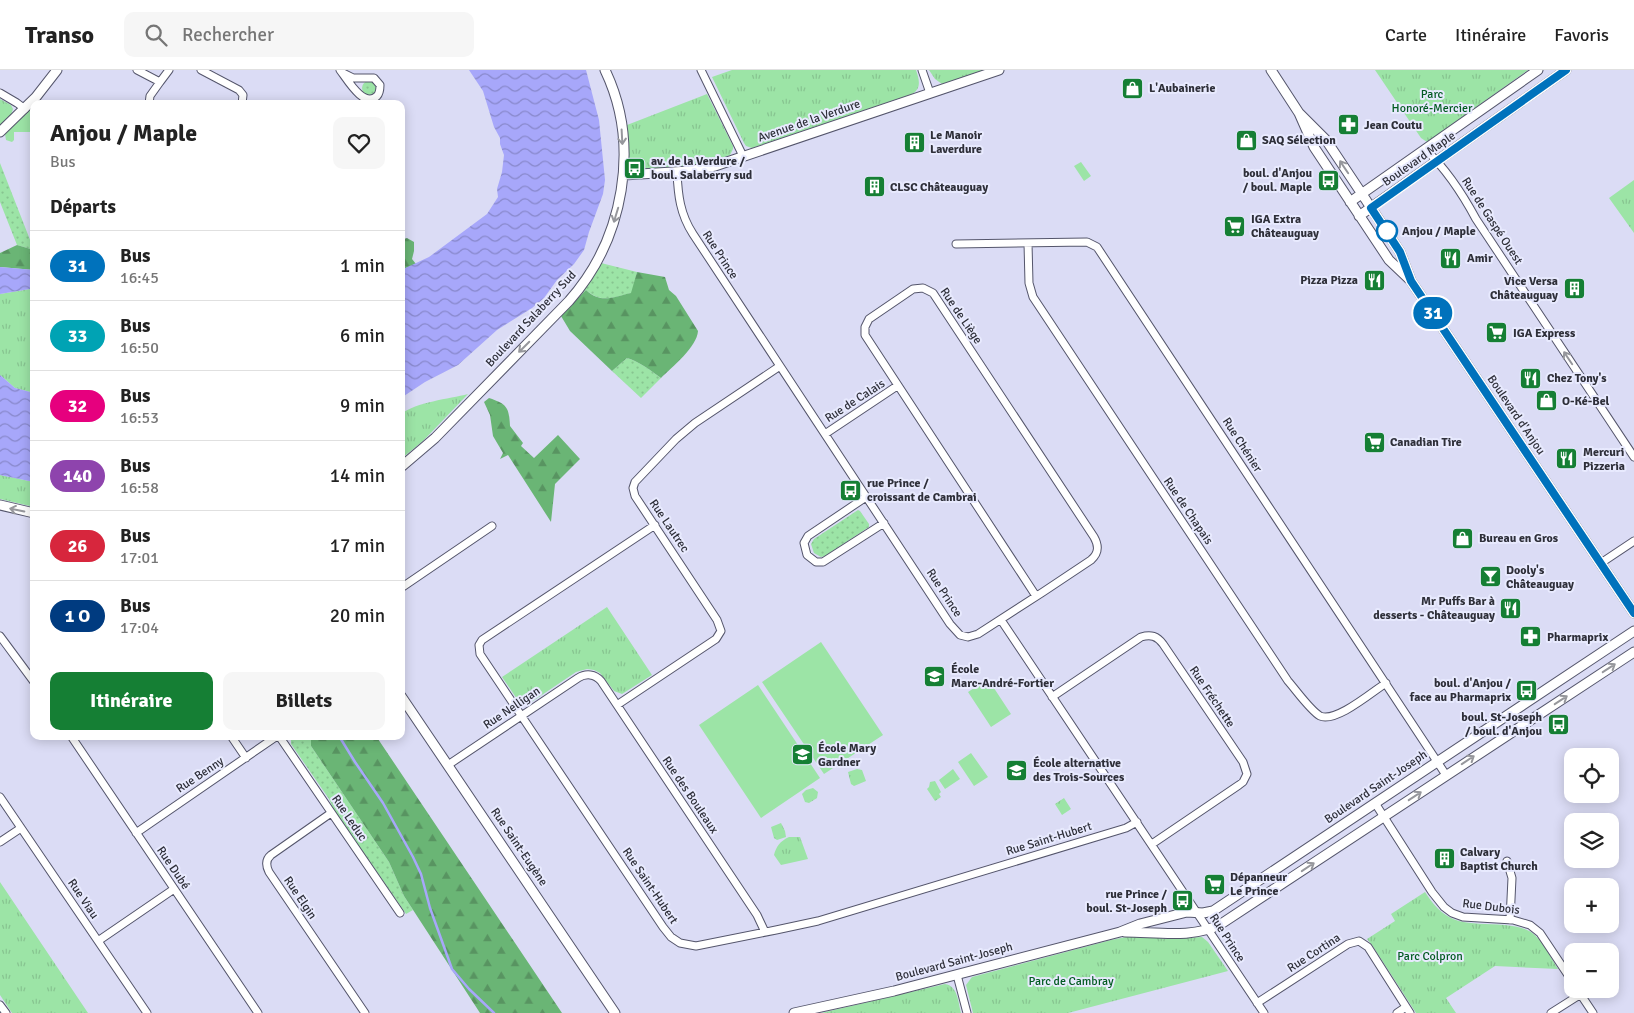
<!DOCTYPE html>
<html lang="fr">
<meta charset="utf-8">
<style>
:root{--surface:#fff;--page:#f6f6f6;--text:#222;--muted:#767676;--line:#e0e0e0;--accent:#157f34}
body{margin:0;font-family:Signika,sans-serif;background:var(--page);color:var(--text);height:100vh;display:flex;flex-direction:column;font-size:19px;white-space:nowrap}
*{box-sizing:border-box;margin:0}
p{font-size:16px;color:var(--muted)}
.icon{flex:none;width:28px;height:28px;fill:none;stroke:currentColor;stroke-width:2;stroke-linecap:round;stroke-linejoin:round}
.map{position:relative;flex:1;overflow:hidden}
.drawer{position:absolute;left:30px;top:30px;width:375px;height:640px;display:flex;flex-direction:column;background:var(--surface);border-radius:10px;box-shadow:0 2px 12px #0003}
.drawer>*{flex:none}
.badge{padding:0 10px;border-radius:16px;font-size:18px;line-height:32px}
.buttons{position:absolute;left:1564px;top:678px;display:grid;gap:10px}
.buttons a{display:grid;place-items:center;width:55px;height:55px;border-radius:10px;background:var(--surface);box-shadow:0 2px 12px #0003;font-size:25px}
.map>.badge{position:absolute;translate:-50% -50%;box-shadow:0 0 0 2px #fff}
h2{padding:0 20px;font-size:19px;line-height:45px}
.round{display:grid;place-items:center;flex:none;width:52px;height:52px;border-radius:10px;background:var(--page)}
.overview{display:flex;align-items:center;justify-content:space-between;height:85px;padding:0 20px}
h1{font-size:24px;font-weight:800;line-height:38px}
.action{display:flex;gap:10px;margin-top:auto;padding:10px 20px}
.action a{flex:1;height:58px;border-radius:10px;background:var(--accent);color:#fff;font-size:20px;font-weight:800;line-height:58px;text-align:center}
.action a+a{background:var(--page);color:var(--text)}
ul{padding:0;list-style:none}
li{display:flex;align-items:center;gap:15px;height:70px;padding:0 20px;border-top:1px solid var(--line)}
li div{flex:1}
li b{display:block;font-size:19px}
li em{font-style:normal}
li .badge{min-width:55px;font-weight:700;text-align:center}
header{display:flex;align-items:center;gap:30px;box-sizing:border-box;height:70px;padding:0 25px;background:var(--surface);border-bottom:1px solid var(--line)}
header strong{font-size:24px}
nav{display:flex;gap:28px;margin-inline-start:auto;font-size:18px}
.search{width:350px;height:45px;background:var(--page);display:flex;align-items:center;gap:12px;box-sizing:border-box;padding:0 18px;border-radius:10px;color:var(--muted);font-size:19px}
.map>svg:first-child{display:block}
</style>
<header>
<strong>Transo</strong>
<div class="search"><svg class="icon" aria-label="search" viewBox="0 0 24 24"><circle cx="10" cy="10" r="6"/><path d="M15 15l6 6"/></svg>Rechercher</div>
<nav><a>Carte</a><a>Itinéraire</a><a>Favoris</a></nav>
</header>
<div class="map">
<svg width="1634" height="943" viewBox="0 0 1634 943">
<defs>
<pattern id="grass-dots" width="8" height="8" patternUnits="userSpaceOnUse" patternTransform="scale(1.25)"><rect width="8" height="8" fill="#9ce4a6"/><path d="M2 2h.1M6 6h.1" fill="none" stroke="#87c490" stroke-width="1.8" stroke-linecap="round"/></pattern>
<pattern id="forest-firs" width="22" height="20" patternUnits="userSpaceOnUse" patternTransform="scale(1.25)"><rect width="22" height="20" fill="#6ab575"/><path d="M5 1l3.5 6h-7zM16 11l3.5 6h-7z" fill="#589461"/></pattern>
<pattern id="park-tufts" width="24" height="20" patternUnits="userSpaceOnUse" patternTransform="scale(1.25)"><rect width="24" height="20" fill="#9ce4a6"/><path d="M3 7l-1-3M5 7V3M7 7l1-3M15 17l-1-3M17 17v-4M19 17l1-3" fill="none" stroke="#87c490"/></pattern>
<pattern id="water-waves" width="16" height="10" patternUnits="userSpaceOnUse" patternTransform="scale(1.25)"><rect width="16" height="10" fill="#a7a7fa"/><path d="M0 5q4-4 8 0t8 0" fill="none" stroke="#8888cb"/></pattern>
</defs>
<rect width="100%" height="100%" fill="#dbdcf5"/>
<path fill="url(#grass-dots)" d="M362 18a7 7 0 1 1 14 0a7 7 0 1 1-14 0Z
M 0,93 L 34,180 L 17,175 L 0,132 Z
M 601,193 L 637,202 L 632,223 C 613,227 602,234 586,220 L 560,246 L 585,218 Z
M 627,288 C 637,290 653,302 661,308 L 641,328 L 612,301 Z
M 858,440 L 860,441 L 869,454 L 869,457 L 825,486 L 821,487 L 814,483 L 811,474 L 814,469 Z
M 291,666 L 311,666 L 311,676 L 389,792 L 404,826 L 413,840 L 406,844 L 334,740 L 329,729 L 291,674 Z"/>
<path fill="url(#forest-firs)" d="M 407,168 L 414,172 L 414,181 L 412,189 L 416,194 L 401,200 L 401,170 Z
M 17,175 L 34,180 L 34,200 L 0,197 L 0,183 Z
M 637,202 L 665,207 L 669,220 L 676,226 L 698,261 C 697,277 672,297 661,308 C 653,302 637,290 627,288 L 612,301 L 570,261 L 561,246 L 586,220 C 601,234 613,227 631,223 Z
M 489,328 C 507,334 509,337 510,356 L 523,373 L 521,376 L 534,388 L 558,365 L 580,389 L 555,414 L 551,452 L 508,385 L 500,389 L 503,383 L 493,366 L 490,345 L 484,332 Z
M 311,666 L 376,666 L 562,943 L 480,943 L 404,826 L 389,792 L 311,676 Z"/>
<path fill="url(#park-tufts)" d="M 732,0 L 916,0 C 919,9 922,18 912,24 L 752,78 L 746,76 L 744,73 L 712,7 Z
M 929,0 L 984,0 L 942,14 L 935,9 Z
M 1375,0 L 1528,0 L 1427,72 L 1421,68 Z
M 707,24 L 733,76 L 733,79 L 730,85 L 700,95 L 647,99 L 638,99 L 628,90 L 627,55 Z
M 0,29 L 11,35 L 13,39 L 10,48 L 0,57 Z
M 34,36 L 34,54 L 30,62 L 14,62 L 14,70 L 12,72 L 6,70 L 5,64 Z
M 1634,110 L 1634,163 L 1609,128 Z
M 30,219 L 34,220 L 34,323 L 15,318 L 0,305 L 0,224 Z
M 468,324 L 423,371 L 401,389 L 401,344 C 416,332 449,329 468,324 Z
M 0,405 L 34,412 L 34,437 L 0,429 Z
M 607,537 L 652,605 L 622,624 L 614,621 L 600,603 L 594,600 L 587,599 L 576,602 L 530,633 L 523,634 L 519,632 L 502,607 Z
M 857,699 L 862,700 L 866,711 L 854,716 L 851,714 L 848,702 Z
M 953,699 L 960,709 L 945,719 L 939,710 Z
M 935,711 L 941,722 L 939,724 L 941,727 L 935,731 L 927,719 L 929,717 L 930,712 Z
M 813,718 L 818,722 L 817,728 L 809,733 L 805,732 L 802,724 L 806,720 Z
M 1064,728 L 1071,739 L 1062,745 L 1055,734 Z
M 781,753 L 785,761 L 786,767 L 777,770 L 774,768 L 771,757 Z
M 789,767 L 800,767 L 808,789 L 781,795 L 774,785 C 776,777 780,771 789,767 Z
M 0,812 L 88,943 L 12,943 L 0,925 Z
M 1425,822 C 1448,858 1466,852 1505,855 C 1514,856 1523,857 1531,862 C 1543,870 1550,887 1558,899 L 1495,896 L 1446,928 L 1456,943 L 1416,943 L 1372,875 L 1367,869 L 1395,851 L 1391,844 Z
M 1136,865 L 1166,869 L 1202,867 L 1208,872 L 1228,901 L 1068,943 L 973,943 L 966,915 L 972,907 L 1111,870 Z
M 945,914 C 958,916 958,932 961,943 L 821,943 Z"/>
<path fill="#9ce4a6" d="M 1081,92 L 1091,106 L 1084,111 L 1074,96 Z
M 821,572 L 883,665 L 824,704 L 762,612 Z
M 988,609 L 1011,644 L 991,657 L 968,622 Z
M 758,615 L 820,708 L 761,748 L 699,655 Z
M 971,683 L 988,707 L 974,716 L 958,692 Z"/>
<path fill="url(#water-waves)" d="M 469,0 L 586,0 L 599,50 L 605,110 L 603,124 L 589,162 L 584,180 L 574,194 L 557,210 L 544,228 L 532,238 L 497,260 L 458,295 L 425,312 L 401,328 L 401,200 L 429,187 L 487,144 L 498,127 L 497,119 L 502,102 L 504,85 L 500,74 L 500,68 L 494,57 L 483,21 Z
M 0,197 L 34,200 L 34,220 L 30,219 L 0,224 Z
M 0,305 L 15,318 L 34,323 L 34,412 L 0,405 Z"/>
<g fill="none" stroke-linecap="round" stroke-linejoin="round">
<path stroke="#a7a7fa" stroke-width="2.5" d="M 339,666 L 355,692 L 383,733 L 413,787 L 421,804 L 430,838 L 452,899 L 469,919 L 494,943"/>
<defs>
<path id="minor" d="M 137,0 L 160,12 L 150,26 L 149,34
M 201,0 L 239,20 L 243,25 L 242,34
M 340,0 C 347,9 364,39 377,26 C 380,23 380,19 380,15 L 374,8 L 353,8 L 343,3
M 701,0 L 743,86
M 922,0 L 930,23
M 160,12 L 169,0
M 0,23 L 17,33 L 25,39
M 1426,80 C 1447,100 1462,123 1476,149 L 1634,387
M 677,102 C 678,125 680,144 693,164 L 950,554 L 960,565 L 968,567 L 978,564 L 1043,522 L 1091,490 C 1099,483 1099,476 1094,467 L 933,223 L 923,218 L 913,219 L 869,249 L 865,257 L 865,265 L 1036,526
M 1028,173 L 1029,213 L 1033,227 L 1288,611 C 1296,620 1310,640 1320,646 C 1336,653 1372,622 1386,613
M 956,174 L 1087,172 L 1097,177 L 1446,705
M 825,364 L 897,316
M 866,427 L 808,466 L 804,473 L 807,485 L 816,492 L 823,492 L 884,453
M 655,455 L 482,570 L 479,575 L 480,584 L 663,857 L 671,867 L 680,873 L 696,876 L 776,860 L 818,851 L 1126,758 L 1137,752
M 1601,493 L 1634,471
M 401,518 L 492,456
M 1001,550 L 1264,943
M 0,566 L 34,612
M 1052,627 L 1141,567 C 1151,564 1157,566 1163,574 L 1243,692 L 1247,704 L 1243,712 L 1239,715 L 1152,774
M 617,635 L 716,569 L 721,561 L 717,550 L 635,426 L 633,418 L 635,412 L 676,369 L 695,353 L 780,296
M 71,666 L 258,943
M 231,666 L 246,688
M 279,666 L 400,843
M 448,695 L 578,608 C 586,603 595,604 601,611 L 757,845 L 765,862
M 0,727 L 147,943
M 1375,733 L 1432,822 L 1444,837 L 1452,843 L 1463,847 L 1513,850 L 1530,855 L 1540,863 L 1572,911
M 331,743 L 271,785 C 265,790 266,796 269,802 L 365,943
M 136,763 L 277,666
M 0,772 L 21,758
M 1507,791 L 1512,808 L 1510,850
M 98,871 L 174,819
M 957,905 L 967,943
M 1577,919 L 1593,943
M 1257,933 L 1348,874 L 1359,871 L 1368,877 L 1410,943
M 0,935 L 6,943
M 1397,943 L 1406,937
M 1551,943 L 1581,924"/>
<path id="tertiary" d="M 1271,0 L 1299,43 L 1314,77 L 1389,190 L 1409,209
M 1299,43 L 1326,70 L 1362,124 L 1400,182 L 1411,211 L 1634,543
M 0,62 L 36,27 L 57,0
M 624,105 L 689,101 L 715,96 L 999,0
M 1350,132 L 1538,0
M 1359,146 L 1566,0
M 401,397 L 435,368 L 569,231 C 624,169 641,75 605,0
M 0,435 L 34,443
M 401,626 L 615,943
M 1125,862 C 1156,862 1193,869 1221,854 L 1634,582
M 794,943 L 894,921 L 1120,862 L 1140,854 L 1187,842 L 1203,843 L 1213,841 L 1634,561"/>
</defs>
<use href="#minor" stroke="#54556b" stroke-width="9"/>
<use href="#tertiary" stroke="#54556b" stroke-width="11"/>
<use href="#minor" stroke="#fff" stroke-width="7"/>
<use href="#tertiary" stroke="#fff" stroke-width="9"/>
</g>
<defs><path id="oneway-shaft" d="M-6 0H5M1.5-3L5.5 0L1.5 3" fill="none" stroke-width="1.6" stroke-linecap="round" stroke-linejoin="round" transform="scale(1.25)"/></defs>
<g stroke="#96979c">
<use href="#oneway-shaft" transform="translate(622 67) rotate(87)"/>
<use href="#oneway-shaft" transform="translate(1344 97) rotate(-124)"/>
<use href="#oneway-shaft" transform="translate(616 145) rotate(107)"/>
<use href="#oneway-shaft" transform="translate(524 277) rotate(135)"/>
<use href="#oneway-shaft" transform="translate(1568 288) rotate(-124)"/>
<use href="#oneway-shaft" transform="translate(17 440) rotate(-168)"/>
<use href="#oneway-shaft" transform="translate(1609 598) rotate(-33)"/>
<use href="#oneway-shaft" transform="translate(1561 630) rotate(-33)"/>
<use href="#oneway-shaft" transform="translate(1468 690) rotate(-34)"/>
<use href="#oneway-shaft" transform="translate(1415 726) rotate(-33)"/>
<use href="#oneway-shaft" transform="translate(1308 797) rotate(-34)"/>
</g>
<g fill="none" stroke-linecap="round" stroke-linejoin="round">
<defs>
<path id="line" d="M 1566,0 L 1371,138 L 1400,182 L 1411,211 L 1634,543"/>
</defs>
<use href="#line" stroke="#fff" stroke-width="11"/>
<use href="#line" stroke="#0072bc" stroke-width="8"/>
</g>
<defs>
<symbol id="shop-square" viewBox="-11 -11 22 22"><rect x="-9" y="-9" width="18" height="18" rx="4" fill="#157f34" stroke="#e8eafe"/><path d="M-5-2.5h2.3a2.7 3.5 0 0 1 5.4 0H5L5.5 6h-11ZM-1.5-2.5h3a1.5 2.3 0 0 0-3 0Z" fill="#fff"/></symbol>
<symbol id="pharmacy-square" viewBox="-11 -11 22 22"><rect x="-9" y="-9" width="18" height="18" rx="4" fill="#157f34" stroke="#e8eafe"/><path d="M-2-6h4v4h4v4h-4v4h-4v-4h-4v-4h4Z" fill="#fff"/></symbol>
<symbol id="building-square" viewBox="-11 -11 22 22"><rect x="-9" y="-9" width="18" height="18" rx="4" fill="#157f34" stroke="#e8eafe"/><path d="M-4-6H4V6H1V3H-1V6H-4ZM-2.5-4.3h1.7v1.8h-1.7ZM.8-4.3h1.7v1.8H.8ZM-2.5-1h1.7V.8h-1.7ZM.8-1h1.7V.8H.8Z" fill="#fff"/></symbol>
<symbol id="bus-square" viewBox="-11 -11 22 22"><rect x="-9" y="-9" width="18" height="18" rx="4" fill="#157f34" stroke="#e8eafe"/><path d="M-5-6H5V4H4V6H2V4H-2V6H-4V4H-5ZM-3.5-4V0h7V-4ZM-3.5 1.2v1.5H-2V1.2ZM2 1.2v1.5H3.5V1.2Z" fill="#fff"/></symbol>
<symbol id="supermarket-square" viewBox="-11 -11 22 22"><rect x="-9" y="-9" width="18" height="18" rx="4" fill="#157f34" stroke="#e8eafe"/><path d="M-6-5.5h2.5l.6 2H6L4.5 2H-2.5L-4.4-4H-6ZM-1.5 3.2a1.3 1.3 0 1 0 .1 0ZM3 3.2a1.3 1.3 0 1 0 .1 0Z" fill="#fff"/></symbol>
<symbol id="restaurant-square" viewBox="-11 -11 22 22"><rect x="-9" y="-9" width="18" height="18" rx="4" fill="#157f34" stroke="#e8eafe"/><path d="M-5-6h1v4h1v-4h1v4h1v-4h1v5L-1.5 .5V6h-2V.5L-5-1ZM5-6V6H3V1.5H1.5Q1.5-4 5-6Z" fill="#fff"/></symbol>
<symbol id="bar-square" viewBox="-11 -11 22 22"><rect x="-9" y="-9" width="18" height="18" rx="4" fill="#157f34" stroke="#e8eafe"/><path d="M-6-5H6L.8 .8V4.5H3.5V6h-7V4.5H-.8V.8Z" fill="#fff"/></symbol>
<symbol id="school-square" viewBox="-11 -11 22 22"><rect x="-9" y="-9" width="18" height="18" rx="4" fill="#157f34" stroke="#e8eafe"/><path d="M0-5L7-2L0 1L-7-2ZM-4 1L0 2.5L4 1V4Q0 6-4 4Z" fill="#fff"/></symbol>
</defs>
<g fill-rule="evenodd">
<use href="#shop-square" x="1120" y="6" width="25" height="25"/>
<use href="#pharmacy-square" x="1336" y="42" width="25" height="25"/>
<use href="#shop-square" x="1234" y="58" width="25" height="25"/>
<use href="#building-square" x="902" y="60" width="25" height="25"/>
<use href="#bus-square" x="622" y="86" width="25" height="25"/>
<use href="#bus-square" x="1316" y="98" width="25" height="25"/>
<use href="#building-square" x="862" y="104" width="25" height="25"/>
<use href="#supermarket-square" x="1222" y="144" width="25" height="25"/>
<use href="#restaurant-square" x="1438" y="176" width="25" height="25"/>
<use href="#restaurant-square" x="1362" y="198" width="25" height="25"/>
<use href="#building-square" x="1562" y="206" width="25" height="25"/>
<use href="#supermarket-square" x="1484" y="250" width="25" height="25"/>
<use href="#restaurant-square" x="1518" y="296" width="25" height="25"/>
<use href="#shop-square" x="1534" y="318" width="25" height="25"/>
<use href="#supermarket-square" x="1362" y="360" width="25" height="25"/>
<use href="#restaurant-square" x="1554" y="376" width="25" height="25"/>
<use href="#bus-square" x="838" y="408" width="25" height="25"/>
<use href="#shop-square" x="1450" y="456" width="25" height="25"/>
<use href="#bar-square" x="1478" y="494" width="25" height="25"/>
<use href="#restaurant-square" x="1498" y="526" width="25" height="25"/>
<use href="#pharmacy-square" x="1518" y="554" width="25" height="25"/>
<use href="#school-square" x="922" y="594" width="25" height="25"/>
<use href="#bus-square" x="1514" y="608" width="25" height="25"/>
<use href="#bus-square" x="1546" y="642" width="25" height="25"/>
<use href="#school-square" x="790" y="672" width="25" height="25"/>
<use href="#school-square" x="1004" y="688" width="25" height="25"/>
<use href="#building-square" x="1432" y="776" width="25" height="25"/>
<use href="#supermarket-square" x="1202" y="802" width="25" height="25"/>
<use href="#bus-square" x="1170" y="818" width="25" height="25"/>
</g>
<circle fill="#fff" stroke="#0072bc" stroke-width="2.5" cx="1387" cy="161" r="10"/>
<g text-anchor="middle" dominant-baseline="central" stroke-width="4" stroke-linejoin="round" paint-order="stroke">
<g font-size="12" font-weight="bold" fill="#2e2f39" stroke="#e8eafe" text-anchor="start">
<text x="1149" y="18">L'Aubainerie</text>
<text x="1364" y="55">Jean Coutu</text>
<text x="930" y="65">Le Manoir<tspan x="930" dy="14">Laverdure</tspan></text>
<text x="1262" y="70">SAQ Sélection</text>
<text x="651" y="91">av. de la Verdure /<tspan x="651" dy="14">boul. Salaberry sud</tspan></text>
<text x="1312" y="103" text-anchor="end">boul. d'Anjou<tspan x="1312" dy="14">/ boul. Maple</tspan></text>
<text x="890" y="117">CLSC Châteauguay</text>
<text x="1251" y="149">IGA Extra<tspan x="1251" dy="14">Châteauguay</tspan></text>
<text x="1467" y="188">Amir</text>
<text x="1358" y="210" text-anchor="end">Pizza Pizza</text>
<text x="1558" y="211" text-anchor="end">Vice Versa<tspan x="1558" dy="14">Châteauguay</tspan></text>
<text x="1513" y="263">IGA Express</text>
<text x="1547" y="308">Chez Tony's</text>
<text x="1562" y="331">O-Ké-Bel</text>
<text x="1390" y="372">Canadian Tire</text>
<text x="1583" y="382">Mercuri<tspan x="1583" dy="14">Pizzeria</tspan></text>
<text x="867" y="413">rue Prince /<tspan x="867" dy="14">croissant de Cambrai</tspan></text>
<text x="1479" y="468">Bureau en Gros</text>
<text x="1506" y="500">Dooly's<tspan x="1506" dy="14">Châteauguay</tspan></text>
<text x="1495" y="531" text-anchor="end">Mr Puffs Bar à<tspan x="1495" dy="14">desserts - Châteauguay</tspan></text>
<text x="1547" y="567">Pharmaprix</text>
<text x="951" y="599">École<tspan x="951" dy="14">Marc-André-Fortier</tspan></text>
<text x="1511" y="613" text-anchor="end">boul. d'Anjou /<tspan x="1511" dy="14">face au Pharmaprix</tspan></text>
<text x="1542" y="647" text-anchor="end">boul. St-Joseph<tspan x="1542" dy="14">/ boul. d'Anjou</tspan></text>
<text x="818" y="678">École Mary<tspan x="818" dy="14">Gardner</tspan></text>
<text x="1033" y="693">École alternative<tspan x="1033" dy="14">des Trois-Sources</tspan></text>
<text x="1460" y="782">Calvary<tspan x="1460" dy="14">Baptist Church</tspan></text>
<text x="1230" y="807">Dépanneur<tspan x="1230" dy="14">Le Prince</tspan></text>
<text x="1167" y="824" text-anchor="end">rue Prince /<tspan x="1167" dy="14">boul. St-Joseph</tspan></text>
</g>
<g font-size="12" fill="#025b21" stroke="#e8eafe">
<text x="1432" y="24">Parc<tspan x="1432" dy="14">Honoré-Mercier</tspan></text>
<text x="1430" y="886">Parc Colpron</text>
<text x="1071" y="911">Parc de Cambray</text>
</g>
<g font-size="12" fill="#2e2f39" stroke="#e8eafe">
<text transform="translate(809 51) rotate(-19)">Avenue de la Verdure</text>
<text transform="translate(1419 89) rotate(-35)">Boulevard Maple</text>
<text transform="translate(1492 151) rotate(57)">Rue de Gaspé Ouest</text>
<text transform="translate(720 185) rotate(57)">Rue Prince</text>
<text transform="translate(961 246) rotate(56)">Rue de Liège</text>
<text transform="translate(531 249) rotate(-47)">Boulevard Salaberry Sud</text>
<text transform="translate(855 331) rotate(-33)">Rue de Calais</text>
<text transform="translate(1516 345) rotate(56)">Boulevard d'Anjou</text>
<text transform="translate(1242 375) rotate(57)">Rue Chénier</text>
<text transform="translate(1188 441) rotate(56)">Rue de Chapais</text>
<text transform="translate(669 456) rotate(56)">Rue Lautrec</text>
<text transform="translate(944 523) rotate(57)">Rue Prince</text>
<text transform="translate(1212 627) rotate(56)">Rue Fréchette</text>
<text transform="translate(512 638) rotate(-34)">Rue Nelligan</text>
<text transform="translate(200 705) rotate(-34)">Rue Benny</text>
<text transform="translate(1376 717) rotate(-34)">Boulevard Saint-Joseph</text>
<text transform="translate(690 725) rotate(56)">Rue des Bouleaux</text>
<text transform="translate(349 748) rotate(56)">Rue Leduc</text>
<text transform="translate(1049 769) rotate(-17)">Rue Saint-Hubert</text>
<text transform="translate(519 777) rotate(56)">Rue Saint-Eugène</text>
<text transform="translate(173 798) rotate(56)">Rue Dubé</text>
<text transform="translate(650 816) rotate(56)">Rue Saint-Hubert</text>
<text transform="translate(300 828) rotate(56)">Rue Elgin</text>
<text transform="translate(83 829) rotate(56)">Rue Viau</text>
<text transform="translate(1491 837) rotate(7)">Rue Dubois</text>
<text transform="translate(1227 868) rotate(57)">Rue Prince</text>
<text transform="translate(1314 883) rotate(-33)">Rue Cortina</text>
<text transform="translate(954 892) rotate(-15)">Boulevard Saint-Joseph</text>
</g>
<g font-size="12" font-weight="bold" fill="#2e2f39" stroke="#e8eafe" text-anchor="start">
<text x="1402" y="161">Anjou / Maple</text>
</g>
</g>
</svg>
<div class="buttons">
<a><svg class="icon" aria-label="locate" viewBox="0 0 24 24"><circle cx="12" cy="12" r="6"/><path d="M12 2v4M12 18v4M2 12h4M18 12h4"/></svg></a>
<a><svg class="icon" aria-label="layers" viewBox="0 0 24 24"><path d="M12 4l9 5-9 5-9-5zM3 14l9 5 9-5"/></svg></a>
<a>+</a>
<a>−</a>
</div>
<b class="badge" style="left:1433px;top:243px;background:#0072bc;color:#fff">31</b>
<section class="drawer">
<div class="overview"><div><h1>Anjou / Maple</h1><p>Bus</p></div><a class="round"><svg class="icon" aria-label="heart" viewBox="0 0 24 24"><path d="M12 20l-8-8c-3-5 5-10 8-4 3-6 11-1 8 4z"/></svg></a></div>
<h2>Départs</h2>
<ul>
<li><span class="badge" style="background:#0072bc;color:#fff">31</span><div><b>Bus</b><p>16:45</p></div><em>1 min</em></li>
<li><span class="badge" style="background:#00a3b4;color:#fff">33</span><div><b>Bus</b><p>16:50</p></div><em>6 min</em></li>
<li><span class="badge" style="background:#e6007e;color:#fff">32</span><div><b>Bus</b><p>16:53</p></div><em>9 min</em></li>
<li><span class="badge" style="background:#8e44ad;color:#fff">140</span><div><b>Bus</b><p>16:58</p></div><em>14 min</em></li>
<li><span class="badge" style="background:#d7263d;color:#fff">26</span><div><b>Bus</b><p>17:01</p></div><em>17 min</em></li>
<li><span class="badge" style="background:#003b80;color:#fff">1 O</span><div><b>Bus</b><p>17:04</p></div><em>20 min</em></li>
</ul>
<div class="action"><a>Itinéraire</a><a>Billets</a></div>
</section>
</div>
